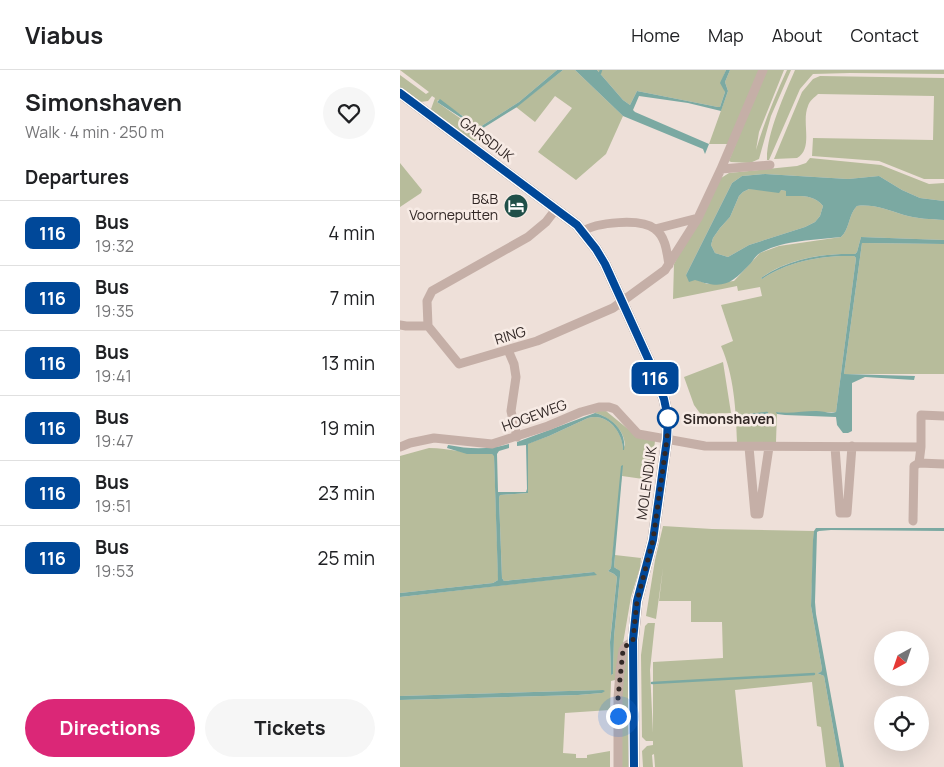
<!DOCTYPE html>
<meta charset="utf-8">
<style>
:root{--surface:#fff;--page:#f6f6f6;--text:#202124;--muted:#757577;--line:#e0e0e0;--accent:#db2777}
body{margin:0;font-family:Manrope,sans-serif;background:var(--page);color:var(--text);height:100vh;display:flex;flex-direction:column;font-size:19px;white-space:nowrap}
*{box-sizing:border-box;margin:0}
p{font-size:16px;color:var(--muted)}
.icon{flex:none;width:28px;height:28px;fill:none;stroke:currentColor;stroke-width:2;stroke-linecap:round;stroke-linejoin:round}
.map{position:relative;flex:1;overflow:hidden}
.drawer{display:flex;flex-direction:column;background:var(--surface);width:400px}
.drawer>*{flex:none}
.badge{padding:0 10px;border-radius:8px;font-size:18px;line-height:32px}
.needle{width:32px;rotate:220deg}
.tools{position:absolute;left:474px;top:561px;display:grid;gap:10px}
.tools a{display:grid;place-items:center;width:55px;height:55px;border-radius:50%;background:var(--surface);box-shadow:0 5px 20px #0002;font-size:25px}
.you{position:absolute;width:25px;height:25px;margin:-12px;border:4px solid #fff;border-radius:50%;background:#1a73e8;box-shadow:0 0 0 8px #1a73e833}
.map>.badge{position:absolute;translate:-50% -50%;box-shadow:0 0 0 2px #fff}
h2{padding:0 25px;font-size:19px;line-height:45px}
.round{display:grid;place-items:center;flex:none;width:52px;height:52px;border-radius:26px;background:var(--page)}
.headline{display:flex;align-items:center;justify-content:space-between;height:85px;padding:0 25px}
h1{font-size:24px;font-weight:700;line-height:38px}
.cta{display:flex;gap:10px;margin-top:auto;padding:10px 25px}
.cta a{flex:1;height:58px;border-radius:30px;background:var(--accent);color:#fff;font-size:20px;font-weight:700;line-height:58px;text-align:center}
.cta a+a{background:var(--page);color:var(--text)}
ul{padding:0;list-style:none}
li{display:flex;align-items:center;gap:15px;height:65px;padding:0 25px;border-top:1px solid var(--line)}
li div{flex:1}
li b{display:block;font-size:19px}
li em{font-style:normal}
li .badge{min-width:55px;font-weight:700;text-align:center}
header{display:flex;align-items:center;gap:30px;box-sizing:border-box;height:70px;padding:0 25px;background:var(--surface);border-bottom:1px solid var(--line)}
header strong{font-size:24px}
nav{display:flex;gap:28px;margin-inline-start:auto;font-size:18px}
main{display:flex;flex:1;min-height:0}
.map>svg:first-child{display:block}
</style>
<header>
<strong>Viabus</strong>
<nav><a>Home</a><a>Map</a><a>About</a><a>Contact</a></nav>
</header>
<main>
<section class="drawer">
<div class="headline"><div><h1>Simonshaven</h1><p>Walk · 4 min · 250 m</p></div><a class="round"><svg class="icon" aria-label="heart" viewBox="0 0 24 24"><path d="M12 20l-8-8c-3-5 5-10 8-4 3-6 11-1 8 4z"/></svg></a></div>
<h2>Departures</h2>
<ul>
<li><span class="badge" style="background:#004899;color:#fff">116</span><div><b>Bus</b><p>19:32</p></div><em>4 min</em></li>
<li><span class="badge" style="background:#004899;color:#fff">116</span><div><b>Bus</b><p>19:35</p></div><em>7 min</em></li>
<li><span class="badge" style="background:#004899;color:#fff">116</span><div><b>Bus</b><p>19:41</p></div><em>13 min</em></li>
<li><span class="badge" style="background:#004899;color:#fff">116</span><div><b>Bus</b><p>19:47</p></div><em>19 min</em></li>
<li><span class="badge" style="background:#004899;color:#fff">116</span><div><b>Bus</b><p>19:51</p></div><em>23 min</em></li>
<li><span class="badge" style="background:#004899;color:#fff">116</span><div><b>Bus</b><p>19:53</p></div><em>25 min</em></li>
</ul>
<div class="cta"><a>Directions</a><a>Tickets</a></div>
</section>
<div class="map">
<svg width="544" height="697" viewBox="0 0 544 697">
<rect width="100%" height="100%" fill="#eee0d9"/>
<path fill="#b7bc9b" d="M 0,0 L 157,0 L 119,32 L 80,57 L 38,30 L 37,32 L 74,58 L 78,60 L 82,59 L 84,62 L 74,72 L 32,41 L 31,39 L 35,28 L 32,26 L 28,31 L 20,32 L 0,17 L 0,5 L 26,24 L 29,22 Z
M 163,0 L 175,0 L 223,46 L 206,84 L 176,110 L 138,82 L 172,38 L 155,26 L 135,52 L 116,37 Z
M 197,0 L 326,0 L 322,10 L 325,22 L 320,37 L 318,37 L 237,21 L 230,35 L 223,30 Z
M 330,0 L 361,0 L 329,74 L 309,74 L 328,21 L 325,12 Z
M 365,0 L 384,0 L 359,62 L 356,80 C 364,53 375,26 387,0 L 391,0 L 371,46 L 359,89 L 350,93 L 331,92 L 329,91 Z
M 395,0 L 544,0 L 544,4 L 450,3 L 413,4 L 400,19 L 369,90 L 367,90 C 366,65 385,23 395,0 Z
M 420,6 L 544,8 L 544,109 L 524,109 L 479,91 L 412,86 L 413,68 L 533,70 L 534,26 L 418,24 C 415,27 409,31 408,36 C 401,52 414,78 397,88 L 374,89 L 402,22 L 413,9 Z
M 410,88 L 481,95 L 529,114 L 544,113 L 544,131 L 520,128 L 502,120 L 479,106 L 448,109 L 365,104 L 342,106 L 332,113 L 286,205 L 307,214 L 334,211 L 360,183 L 379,176 L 441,167 C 450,159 448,145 457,136 C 474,134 487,140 504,145 C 517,149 531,149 544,150 L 544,170 L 461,167 L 457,182 L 455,184 C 423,183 387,189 361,208 L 362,209 C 388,191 423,185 454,186 L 456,188 L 436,342 L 386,344 L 377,342 L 376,372 L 337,372 C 336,340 334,305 321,276 L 333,271 L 321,235 L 362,226 L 360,217 L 338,221 L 337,216 L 273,229 L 274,194 L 318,110 L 329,103 L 397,96 L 406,93 Z
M 0,93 L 22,120 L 21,123 L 0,137 Z
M 349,119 L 381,120 L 386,121 L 386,126 C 400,126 414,124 423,136 L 420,146 L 415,152 L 405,157 L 349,175 L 328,187 L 315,183 L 311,175 L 313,168 L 320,158 L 330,147 L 339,126 L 343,122 Z
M 462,173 L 544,174 L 544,304 L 444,304 Z
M 323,292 L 331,343 L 307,344 L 302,346 L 294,335 L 284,307 Z
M 194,340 L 206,341 L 239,368 L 255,371 L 250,410 L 222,406 L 223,396 L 211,498 L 208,501 L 214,504 L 217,507 L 210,571 L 211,605 L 213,604 L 214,567 L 220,506 L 217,499 L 214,497 L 215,485 L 241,488 L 240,498 L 231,527 L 217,608 L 215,610 L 211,611 L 210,640 L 165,643 L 163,683 L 176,684 L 176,688 L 187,688 L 187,685 L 210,681 L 210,697 L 0,697 L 0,630 L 178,625 L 202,623 L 203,620 L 0,626 L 0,527 L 193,505 L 194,502 L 104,511 L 102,508 L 99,428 L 100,425 L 128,423 L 127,374 L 149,366 L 188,348 C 207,342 223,362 223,379 L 225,375 C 224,359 210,347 195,343 Z
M 29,378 C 51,378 70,385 92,384 L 94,385 L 98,505 L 98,510 L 93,513 L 0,523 L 0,386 Z
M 263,456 L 312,459 L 414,461 L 411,536 L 422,599 L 421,602 L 417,603 L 424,606 L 440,697 L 426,697 L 421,657 L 417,656 L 412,612 L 335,620 L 343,697 L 255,697 L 254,684 L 252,685 L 253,697 L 243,697 L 242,681 L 247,676 L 253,675 L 253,671 L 246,671 L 242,667 L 241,585 L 245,556 L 248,553 L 255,553 L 250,600 L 253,663 L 253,592 L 323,588 L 322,552 L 291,552 L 291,531 L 259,531 L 263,498 L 256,549 L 246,546 L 255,490 Z
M 225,580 L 228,580 L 230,697 L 220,697 L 220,631 Z"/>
<path fill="#7ba9a2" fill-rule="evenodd" d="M 157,0 L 163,0 L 117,37 L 80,60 L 37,32 L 40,29 L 77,57 L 80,57 L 119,32 Z
M 175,0 L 197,0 L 223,30 L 230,35 L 237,21 L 318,37 L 320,37 L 325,22 L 320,13 L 326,0 L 330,0 L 325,12 L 328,21 L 321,41 L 288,33 L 239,26 L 233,40 L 235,42 L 309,74 L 305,84 L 303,79 L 223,46 Z
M 365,104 L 448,109 L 479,106 L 502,120 L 520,128 L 544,131 L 544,150 C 531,149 517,149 504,145 C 487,140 474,134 457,136 C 448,145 450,159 441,167 C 415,170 385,170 362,182 C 357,184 354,189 351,193 C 331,214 324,220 295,210 L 289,212 L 286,205 L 332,113 L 342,106 ZM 349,119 L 379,123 L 381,120 L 386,121 L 386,126 C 400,126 414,124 423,136 L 420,146 L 415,152 L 405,157 L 349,175 L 328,187 L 315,183 L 311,175 L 313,168 L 320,158 L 330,147 L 339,126 L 343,122 Z
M 461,167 L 544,170 L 544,174 L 462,173 L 444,304 L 515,306 L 514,310 L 465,307 L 452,313 L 452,361 L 448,363 L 443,363 L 437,355 L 436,347 L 385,345 L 377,344 L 376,342 C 390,344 403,341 416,341 C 423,341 430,344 436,342 L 456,188 L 454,186 C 423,185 388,191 362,209 L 361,208 C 388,189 423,183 455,184 L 457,182 Z
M 195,343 C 211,347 227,361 224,380 L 223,380 C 223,362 207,342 188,348 L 149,366 L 128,374 L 128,423 L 100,425 L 99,428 L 102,508 L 104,511 L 194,502 L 197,505 L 0,527 L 0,523 L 93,513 L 98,510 L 94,386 L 92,384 L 67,384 L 47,378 L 48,375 C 69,379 88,380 109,374 L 109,378 L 99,381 L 97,384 L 98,422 L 126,422 L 127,419 L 126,375 L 117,376 L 117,372 Z
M 223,395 L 214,497 L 220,501 L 220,506 L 214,567 L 213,604 L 211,605 L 210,572 L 217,507 L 214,504 L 208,501 L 211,498 L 221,396 Z
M 416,458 L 544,458 L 544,461 L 431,460 L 419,461 L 417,462 L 415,532 L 416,544 L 444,697 L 440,697 L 424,606 L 417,603 L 421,602 L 422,599 L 411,536 L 413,470 L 414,461 Z
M 203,620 L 205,621 L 202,623 L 178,625 L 0,630 L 0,626 Z"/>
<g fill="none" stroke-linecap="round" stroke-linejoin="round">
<path stroke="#7ba9a2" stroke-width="2.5" d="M 200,3 L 201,0
M 342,346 L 367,343
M 252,613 L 414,604"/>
<path stroke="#c5afa7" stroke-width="9" d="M 321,99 L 370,95
M 156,139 L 146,152 L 128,167 L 32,221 L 27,231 L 28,256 L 59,294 L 137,271 L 213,238 L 265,200 L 298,148 L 321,99 L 363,0
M 255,159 L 298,148
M 182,162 C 196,152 241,148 255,159 C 266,167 267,183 269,195
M 0,255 L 6,256 L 28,256
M 108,280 L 114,294 L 116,307 L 111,341 L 117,367
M 0,377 L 10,373 L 34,368 L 92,374 L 148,356 L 181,342 L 199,337 L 209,337 L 215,339 L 238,364 L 305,376 L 521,377 L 519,393 L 544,394
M 349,377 L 355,444 L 359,444 L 369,377
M 435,377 L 440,443 L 447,443 L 452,376
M 521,377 L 521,345 L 544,346
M 513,451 L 514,396 L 519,393
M 218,697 L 218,628 L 220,601 L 223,580 L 226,576 L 233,571"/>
<path stroke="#735c59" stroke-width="11" d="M 0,23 L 177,155 L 196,179 L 205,194 L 250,293 L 264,329 L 268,348 L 267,369 L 253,470 L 237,531 L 233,571 L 234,697"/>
</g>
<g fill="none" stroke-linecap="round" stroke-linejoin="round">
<defs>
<path id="line" d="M 0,23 L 177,155 L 196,179 L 205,194 L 250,293 L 264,329 L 268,348 L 267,369 L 253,470 L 237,531 L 233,570 L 234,697"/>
</defs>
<use href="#line" stroke="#fff" stroke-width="11"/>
<use href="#line" stroke="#004899" stroke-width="8"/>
<path stroke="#322826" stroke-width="5" stroke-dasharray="0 9" d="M 218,646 L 218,628 L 223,580 L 226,576 L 233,570 L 237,531 L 253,470 L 267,369 L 268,348"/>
</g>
<defs>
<symbol id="hotel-disc" viewBox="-11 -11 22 22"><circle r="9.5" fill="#205049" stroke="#f7ebe5"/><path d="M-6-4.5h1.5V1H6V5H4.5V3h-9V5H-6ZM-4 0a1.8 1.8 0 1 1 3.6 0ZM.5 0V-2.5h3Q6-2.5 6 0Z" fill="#fff"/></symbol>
</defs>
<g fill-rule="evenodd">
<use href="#hotel-disc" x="102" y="122" width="28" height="28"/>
</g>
<circle fill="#fff" stroke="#004899" stroke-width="2.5" cx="268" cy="348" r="10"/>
<g text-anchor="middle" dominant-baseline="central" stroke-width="5" stroke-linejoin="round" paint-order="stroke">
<g font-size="14" fill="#322826" stroke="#f7ebe5">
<text transform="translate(87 69) rotate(37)">GARSDIJK</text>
<text transform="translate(110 265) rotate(-17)">RING</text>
<text transform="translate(134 345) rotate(-20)">HOGEWEG</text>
<text transform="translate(246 413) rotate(-82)">MOLENDIJK</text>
</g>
<g font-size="14" fill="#322826" stroke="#f7ebe5" text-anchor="end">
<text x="98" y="128">B&amp;B<tspan x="98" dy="16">Voorneputten</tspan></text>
</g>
<g font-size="14" font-weight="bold" fill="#322826" stroke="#f7ebe5" text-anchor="start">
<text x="283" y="348">Simonshaven</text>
</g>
</g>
</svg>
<div class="tools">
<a><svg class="needle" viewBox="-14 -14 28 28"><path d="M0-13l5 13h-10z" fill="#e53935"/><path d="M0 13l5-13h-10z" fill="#757577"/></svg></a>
<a><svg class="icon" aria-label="locate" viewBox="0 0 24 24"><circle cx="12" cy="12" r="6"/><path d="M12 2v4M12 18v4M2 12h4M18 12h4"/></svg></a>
</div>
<div class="you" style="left:218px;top:646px"></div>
<b class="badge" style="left:255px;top:308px;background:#004899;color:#fff">116</b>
</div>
</main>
